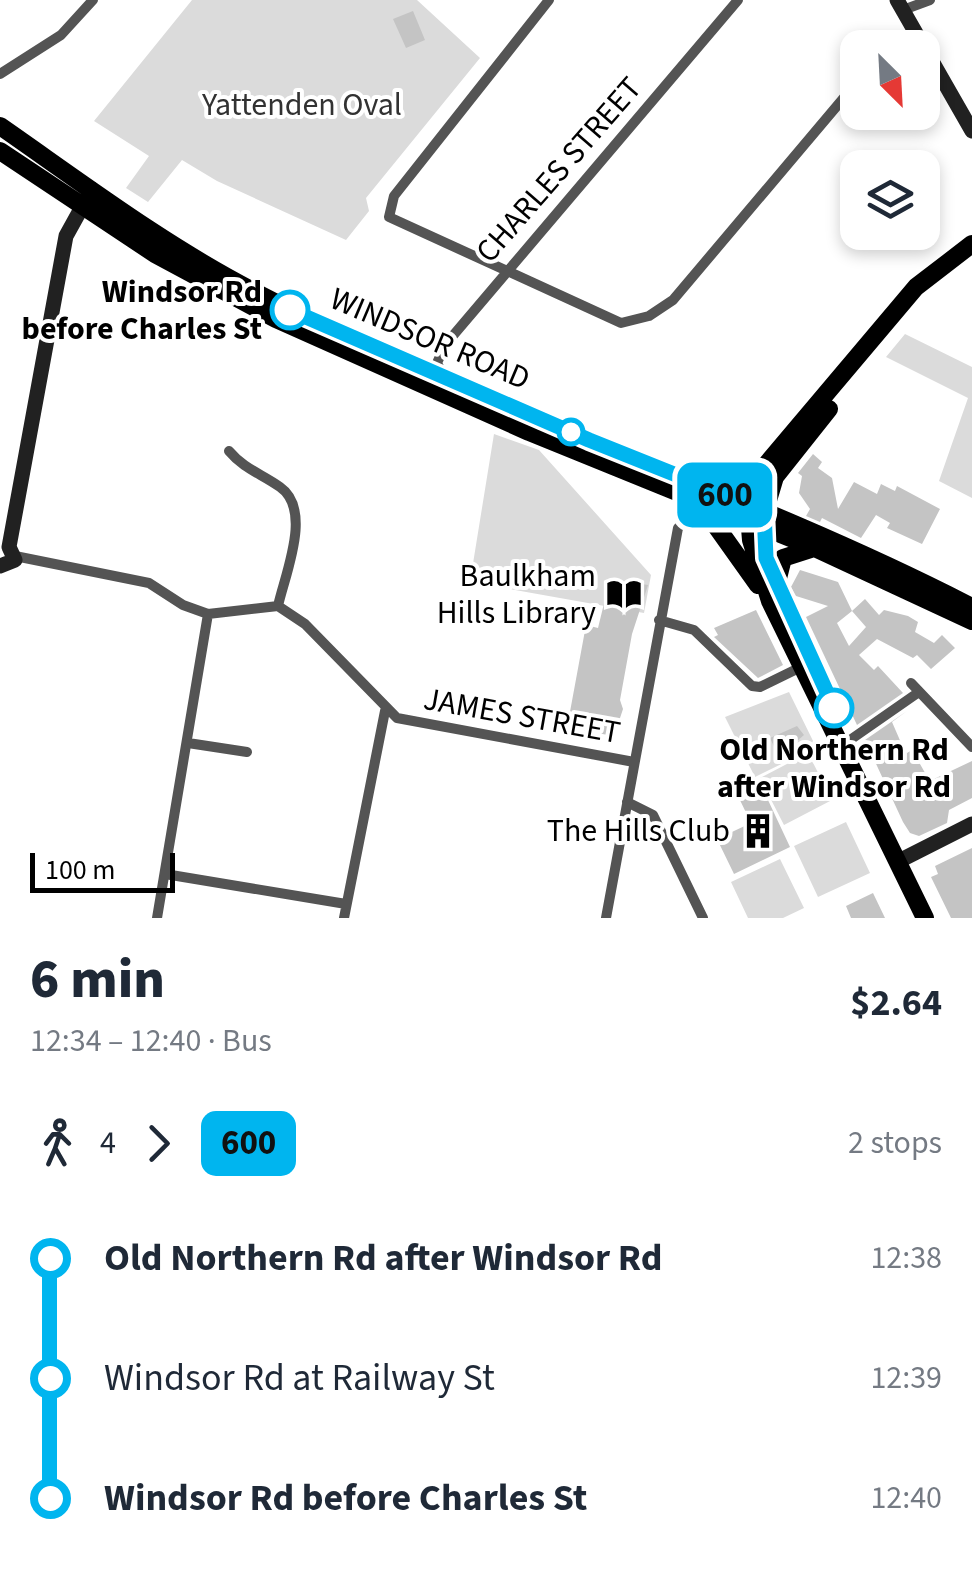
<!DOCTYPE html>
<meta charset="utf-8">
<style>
:root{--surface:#fff;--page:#f6f6f7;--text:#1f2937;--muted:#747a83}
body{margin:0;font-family:"Source Sans 3",sans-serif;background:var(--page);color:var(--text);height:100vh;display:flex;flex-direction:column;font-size:38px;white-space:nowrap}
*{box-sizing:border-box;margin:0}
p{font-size:32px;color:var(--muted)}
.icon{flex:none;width:55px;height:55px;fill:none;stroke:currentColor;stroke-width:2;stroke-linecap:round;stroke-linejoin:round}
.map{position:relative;height:918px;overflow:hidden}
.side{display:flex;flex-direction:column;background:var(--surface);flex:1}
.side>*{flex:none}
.badge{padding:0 20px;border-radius:15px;font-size:35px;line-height:65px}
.needle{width:65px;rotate:156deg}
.controls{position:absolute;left:840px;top:30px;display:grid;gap:20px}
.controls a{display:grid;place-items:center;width:100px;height:100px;border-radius:20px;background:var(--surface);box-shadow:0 5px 15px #0003;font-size:50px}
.scale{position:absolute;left:30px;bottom:25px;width:145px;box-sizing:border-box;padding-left:10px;border:5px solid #000;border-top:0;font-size:28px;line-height:35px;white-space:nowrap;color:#000;-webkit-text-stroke:8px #fff;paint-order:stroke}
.map>.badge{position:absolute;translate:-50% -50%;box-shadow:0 0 0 5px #fff}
.legs{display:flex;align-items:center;gap:15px;height:110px;padding:0 30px;font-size:32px}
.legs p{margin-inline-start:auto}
.head{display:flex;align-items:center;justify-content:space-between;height:170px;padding:0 30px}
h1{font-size:55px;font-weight:800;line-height:75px}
ul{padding:0 30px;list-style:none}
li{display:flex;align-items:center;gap:35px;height:120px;font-size:38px}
li i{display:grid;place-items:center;width:15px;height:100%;margin:0 12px;background:currentColor}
li i::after{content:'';width:25px;height:25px;margin:-12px;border:8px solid;border-radius:50%;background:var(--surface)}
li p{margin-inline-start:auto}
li:first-child i{background:linear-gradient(#0000 50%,currentColor 0)}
li:last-child i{background:linear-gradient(currentColor 50%,#0000 0)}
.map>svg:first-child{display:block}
</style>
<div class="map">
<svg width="972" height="918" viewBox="0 0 972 918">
<rect width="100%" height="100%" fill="#fff"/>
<path fill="#dbdbdb" d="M 192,0 L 417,0 L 480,58 L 366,198 L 369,211 L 346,240 L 217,181 L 182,160 L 148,202 L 126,188 L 149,156 L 94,121 Z
M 905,334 L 972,367 L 972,498 L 939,481 L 968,398 L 886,357 Z
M 494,434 L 539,450 L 651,575 L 644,613 L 470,582 Z
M 789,692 L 816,747 L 755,777 L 725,717 Z
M 808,753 L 832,800 L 784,825 L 760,778 Z
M 846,822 L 870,873 L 818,897 L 794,846 Z
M 780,859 L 804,908 L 783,918 L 748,918 L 731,882 Z"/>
<path fill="#c4c4c4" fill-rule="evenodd" d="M 413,11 L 425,40 L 406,48 L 393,19 Z
M 813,454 L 822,462 L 818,468 L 832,478 L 838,509 L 854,482 L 877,494 L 881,484 L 895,491 L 897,486 L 940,509 L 922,544 L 887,528 L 890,523 L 876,515 L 861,538 L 822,518 L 820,522 L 806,516 L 810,509 L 799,493 L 802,476 L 798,473 Z
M 800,570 L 838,582 L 852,611 L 865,599 L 879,615 L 884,610 L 908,616 L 918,622 L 915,632 L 934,643 L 942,635 L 955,648 L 931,669 L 917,655 L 913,658 L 877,639 L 859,655 L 874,670 L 878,666 L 903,693 L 857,725 L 806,617 L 828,606 L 796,596 L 791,587 ZM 852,611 L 866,627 L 849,646 L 837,623 Z
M 610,579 L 648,585 L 632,634 L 620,700 L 623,709 L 614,736 L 567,728 L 586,625 L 598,628 Z
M 756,610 L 783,665 L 758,678 L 714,637 L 718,635 L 714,628 Z
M 907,711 L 892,722 L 902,745 L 907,753 L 912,750 L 928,778 L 934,779 L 972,761 L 972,798 L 949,810 L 947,823 L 919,836 L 910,833 L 903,822 L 865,740 Z
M 797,726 L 804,735 L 797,741 L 799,745 L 776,751 L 770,738 Z
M 761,785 L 790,847 L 734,874 L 717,839 L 751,823 L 738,796 Z
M 972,848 L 972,918 L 951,918 L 931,877 L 938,874 L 935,866 Z
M 873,893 L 885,918 L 851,918 L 846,906 Z"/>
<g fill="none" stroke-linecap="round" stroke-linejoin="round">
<path stroke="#545454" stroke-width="10" d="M 549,0 L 394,196 L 389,217 L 621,323 L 649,316 L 673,300 L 858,81
M 903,10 L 930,0
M 0,74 L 61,35 L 93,0
M 444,377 L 437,363 L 445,345 L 738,0
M 229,451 C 244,469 262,474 280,487 C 313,510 285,574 278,606
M 15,556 L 149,583 L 183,605 L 208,614 L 278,606 L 305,624 L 397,718 L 634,762
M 659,620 L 694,630 L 752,686 L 760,687 L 801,667
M 911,683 L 972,747
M 850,740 L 919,692
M 188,743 L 247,752
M 627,802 L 653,815 L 703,918
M 165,874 L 346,904
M 157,918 L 208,614
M 344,918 L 385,711
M 606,918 L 678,528 L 701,505"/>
<path stroke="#212121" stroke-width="15" d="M 897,0 L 972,131
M 9,547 L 66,236 L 92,189
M 0,566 L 15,560 L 9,547
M 897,862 L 972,824"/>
<path stroke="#000" stroke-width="18" d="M 0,126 C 82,183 164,245 253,291 C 485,412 739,487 972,607
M 0,151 L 155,254 L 276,319 L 529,432 L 815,548 L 972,621
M 708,486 L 738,481 L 763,467
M 701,505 L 758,585
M 763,517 L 775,477 L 829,409
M 776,586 L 783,558 L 811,549
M 778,591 L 830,698
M 925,918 L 770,601 L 751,540 L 748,504 L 765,466 L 916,287 L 972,244"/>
</g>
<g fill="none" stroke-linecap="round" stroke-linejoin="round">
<defs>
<path id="line-1" d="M 290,310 L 589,440 L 764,510 L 766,558 L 834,708"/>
</defs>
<use href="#line-1" stroke="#fff" stroke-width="22"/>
<use href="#line-1" stroke="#00b5ef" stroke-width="15"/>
</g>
<defs>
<symbol id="library-bare" viewBox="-9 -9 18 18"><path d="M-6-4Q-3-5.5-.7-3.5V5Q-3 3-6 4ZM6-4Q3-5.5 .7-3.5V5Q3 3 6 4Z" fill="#000" stroke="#fff" stroke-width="2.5" paint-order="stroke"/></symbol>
<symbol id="building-bare" viewBox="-9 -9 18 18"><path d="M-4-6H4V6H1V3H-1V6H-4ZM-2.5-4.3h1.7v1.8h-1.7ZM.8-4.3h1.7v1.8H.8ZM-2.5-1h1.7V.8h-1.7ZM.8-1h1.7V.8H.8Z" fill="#000" stroke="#fff" stroke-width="2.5" paint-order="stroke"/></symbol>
</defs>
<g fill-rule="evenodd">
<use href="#library-bare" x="599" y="569" width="50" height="50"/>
<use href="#building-bare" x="733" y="806" width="50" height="50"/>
</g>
<g fill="#fff" stroke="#00b5ef" stroke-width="5">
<circle cx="290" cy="310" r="18"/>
<circle cx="571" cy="432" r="12"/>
<circle cx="834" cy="708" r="18"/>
</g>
<g text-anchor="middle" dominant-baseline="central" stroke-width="8" stroke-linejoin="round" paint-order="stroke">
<g font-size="32" fill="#323232" stroke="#fff">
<text x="302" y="105">Yattenden Oval</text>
</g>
<g font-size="32" fill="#000" stroke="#fff">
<text transform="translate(559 170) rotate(-49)">CHARLES STREET</text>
<text transform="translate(430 339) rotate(23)">WINDSOR ROAD</text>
<text transform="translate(522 716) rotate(10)">JAMES STREET</text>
</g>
<g font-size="32" font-weight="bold" fill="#000" stroke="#fff" text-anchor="end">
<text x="262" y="292">Windsor Rd<tspan x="262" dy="37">before Charles St</tspan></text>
<text x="834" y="750" text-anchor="middle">Old Northern Rd<tspan x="834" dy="37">after Windsor Rd</tspan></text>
</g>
<g font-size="32" fill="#000" stroke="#fff" text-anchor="end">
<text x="596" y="576">Baulkham<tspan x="596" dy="37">Hills Library</tspan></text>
<text x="730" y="831">The Hills Club</text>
</g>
</g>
</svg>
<div class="controls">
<a><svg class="needle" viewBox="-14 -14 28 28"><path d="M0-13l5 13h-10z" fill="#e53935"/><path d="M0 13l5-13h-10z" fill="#747a83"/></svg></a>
<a><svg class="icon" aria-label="layers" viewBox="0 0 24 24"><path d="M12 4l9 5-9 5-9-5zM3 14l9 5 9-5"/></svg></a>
</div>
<div class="scale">100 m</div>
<b class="badge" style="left:725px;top:495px;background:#00b5ef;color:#111">600</b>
</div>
<section class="side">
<div class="head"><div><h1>6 min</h1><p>12:34 – 12:40 · Bus</p></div><b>$2.64</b></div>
<div class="legs"><svg class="icon" aria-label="walk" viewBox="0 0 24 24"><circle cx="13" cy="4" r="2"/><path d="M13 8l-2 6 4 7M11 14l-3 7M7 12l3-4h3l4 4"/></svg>4<svg class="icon" aria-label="forward" viewBox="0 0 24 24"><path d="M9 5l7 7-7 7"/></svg><b class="badge" style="background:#00b5ef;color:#111">600</b><p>2 stops</p></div>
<ul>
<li><i style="color:#00b5ef"></i><b>Old Northern Rd after Windsor Rd</b><p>12:38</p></li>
<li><i style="color:#00b5ef"></i><span>Windsor Rd at Railway St</span><p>12:39</p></li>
<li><i style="color:#00b5ef"></i><b>Windsor Rd before Charles St</b><p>12:40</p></li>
</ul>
</section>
